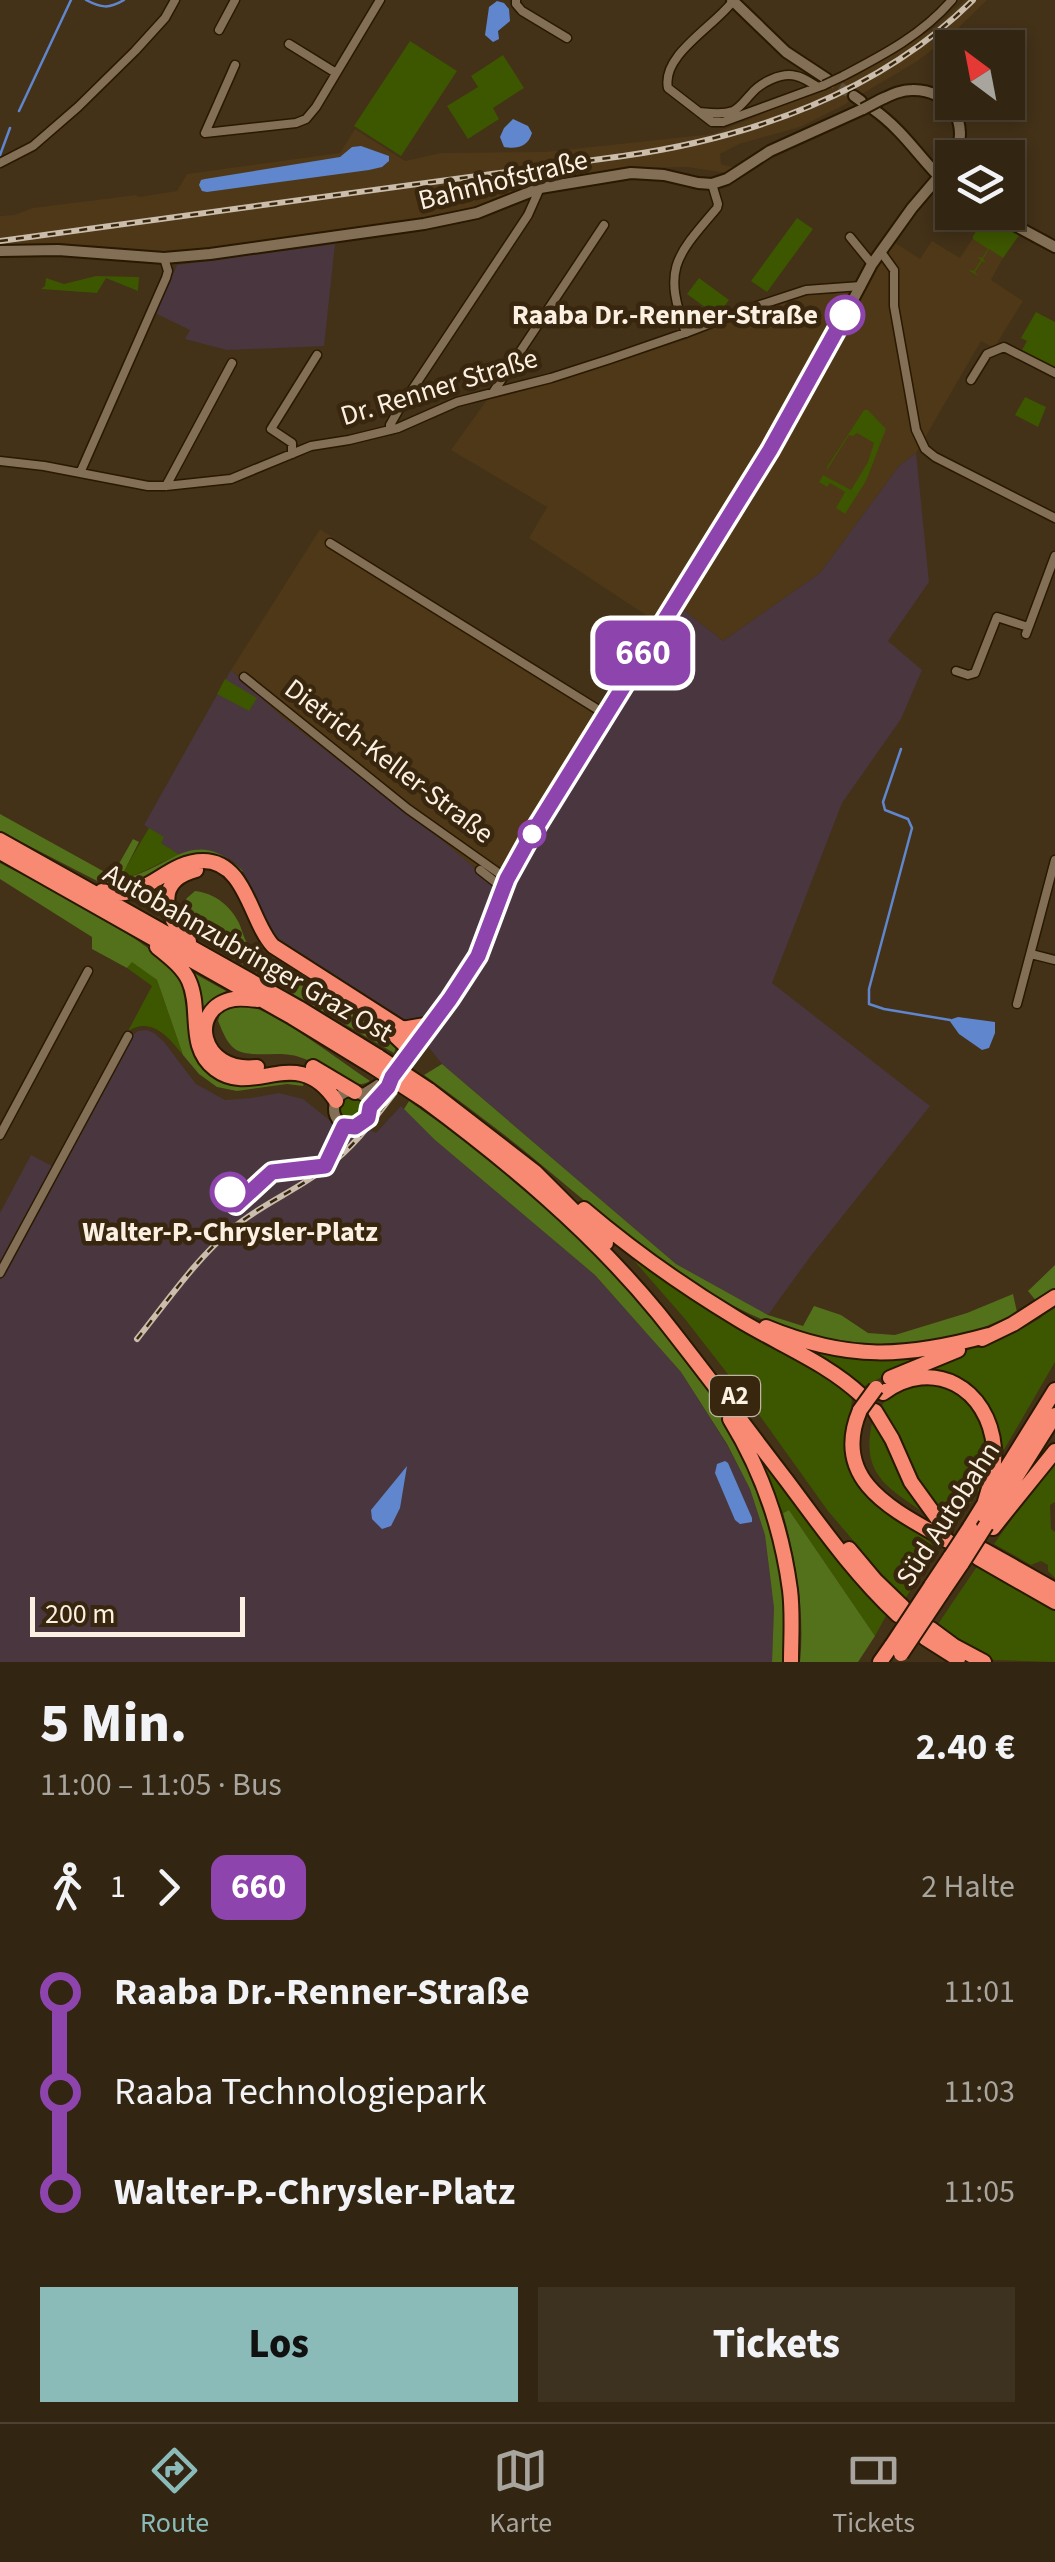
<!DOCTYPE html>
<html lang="de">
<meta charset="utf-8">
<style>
:root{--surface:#322512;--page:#3d3120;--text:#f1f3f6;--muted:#a8a59f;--line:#4d4232;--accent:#8bbbb9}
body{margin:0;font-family:"Source Sans 3",sans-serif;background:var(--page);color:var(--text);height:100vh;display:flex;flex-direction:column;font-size:38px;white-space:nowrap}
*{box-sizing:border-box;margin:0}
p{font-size:32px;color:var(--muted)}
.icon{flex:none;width:55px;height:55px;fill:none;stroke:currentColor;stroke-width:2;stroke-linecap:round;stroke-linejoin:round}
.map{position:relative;height:1662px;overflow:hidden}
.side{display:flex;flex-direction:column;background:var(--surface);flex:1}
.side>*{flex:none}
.badge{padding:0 20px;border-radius:15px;font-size:35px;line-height:65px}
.needle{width:65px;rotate:328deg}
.controls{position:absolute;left:935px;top:30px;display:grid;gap:20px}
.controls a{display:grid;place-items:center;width:90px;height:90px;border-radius:0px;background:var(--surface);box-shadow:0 5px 15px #0003,0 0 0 2px var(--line);font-size:50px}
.scale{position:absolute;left:30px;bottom:25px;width:215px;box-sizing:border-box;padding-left:10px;border:5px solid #fbf0e1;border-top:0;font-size:28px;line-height:35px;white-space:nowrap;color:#fbf0e1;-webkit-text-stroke:8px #38270e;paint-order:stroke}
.map>.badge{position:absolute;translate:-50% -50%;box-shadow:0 0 0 5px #fff}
.legs{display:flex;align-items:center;gap:15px;height:110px;padding:0 40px;font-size:32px}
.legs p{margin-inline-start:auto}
.summary{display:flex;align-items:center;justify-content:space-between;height:170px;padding:0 40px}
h1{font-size:55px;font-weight:800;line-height:75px}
.action{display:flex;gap:20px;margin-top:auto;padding:20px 40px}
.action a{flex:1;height:115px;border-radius:0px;background:var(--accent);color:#111;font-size:40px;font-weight:800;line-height:115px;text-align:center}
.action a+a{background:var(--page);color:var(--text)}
ul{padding:0 40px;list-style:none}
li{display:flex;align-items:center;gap:35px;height:100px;font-size:38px}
li i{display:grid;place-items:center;width:15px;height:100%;margin:0 12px;background:currentColor}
li i::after{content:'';width:25px;height:25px;margin:-12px;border:8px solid;border-radius:50%;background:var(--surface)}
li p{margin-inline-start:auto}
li:first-child i{background:linear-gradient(#0000 50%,currentColor 0)}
li:last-child i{background:linear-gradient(currentColor 50%,#0000 0)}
.tabs{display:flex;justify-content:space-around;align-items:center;height:140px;border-top:2px solid var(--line);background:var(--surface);font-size:28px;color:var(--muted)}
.tabs a{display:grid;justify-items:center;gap:5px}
.tabs .on{color:var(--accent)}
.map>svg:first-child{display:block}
</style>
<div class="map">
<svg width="1055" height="1662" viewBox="0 0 1055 1662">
<rect width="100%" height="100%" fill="#433118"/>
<path fill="#4e3817" d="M 965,0 L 987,0 L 952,34 L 919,60 L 842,106 L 800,127 L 739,144 L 720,154 L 721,164 L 735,168 L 728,173 L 687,167 L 644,168 L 539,182 L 495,203 L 440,217 L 207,252 L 0,255 L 0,216 L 14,215 L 33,208 L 136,195 L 139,197 L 177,191 L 187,174 L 340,153 L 355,129 L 405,161 L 441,153 L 545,152 L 713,134 L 858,75 L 934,28 Z
M 973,238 L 1004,256 L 991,280 L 1023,301 L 994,348 L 981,341 L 916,453 L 899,466 L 820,573 L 723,641 L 681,608 L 655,621 L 529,538 L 547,507 L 451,450 L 489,397 L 550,384 L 684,340 L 751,310 L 805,294 L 864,290 L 894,242 L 920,259 L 932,241 L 960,258 Z
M 320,529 L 430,601 L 602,705 L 496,887 L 437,836 L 281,716 L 231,670 Z"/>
<path fill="#49363f" d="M 335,244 L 324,346 L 227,350 L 185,339 L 190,330 L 155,313 L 177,265 Z
M 916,453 L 929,582 L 888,641 L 922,670 L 901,719 L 842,803 L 772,983 L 930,1106 L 810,1257 L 768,1315 L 676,1264 L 442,1064 L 410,1023 L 276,937 L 266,924 L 243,871 L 230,859 L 199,849 L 180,855 L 160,843 L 163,837 L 144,825 L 231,670 L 281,716 L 437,836 L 496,886 L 602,705 L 655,621 L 681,608 L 723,641 L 820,573 L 899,466 Z
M 147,1030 L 154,1033 L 164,1042 L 196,1084 L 225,1100 L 251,1098 L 279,1093 L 303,1099 L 337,1126 L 347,1131 L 357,1132 L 366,1128 L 376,1133 L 401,1106 L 435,1140 L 595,1275 L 681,1372 L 727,1445 L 750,1489 L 765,1535 L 774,1608 L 772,1662 L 0,1662 L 0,1280 L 130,1037 L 138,1031 Z
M 31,1155 L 54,1167 L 0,1266 L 0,1213 Z"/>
<path fill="#3d5600" d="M 410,41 L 457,71 L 401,156 L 354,126 Z
M 503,55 L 524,88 L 493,108 L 499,119 L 468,139 L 447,106 L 478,87 L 471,76 Z
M 797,218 L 813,229 L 767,292 L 751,281 Z
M 983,221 L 1020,234 L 1003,258 L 989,249 L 983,259 L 986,263 L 982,261 L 975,272 L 978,276 L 968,270 L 974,271 L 981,260 L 977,257 L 982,258 L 988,249 L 973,239 L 973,236 Z
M 96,276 L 139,277 L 138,291 L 106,278 L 97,293 L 41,289 L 45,286 L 46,278 L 64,284 Z
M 699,278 L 729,300 L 717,316 L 687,294 Z
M 1036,312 L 1055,322 L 1055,367 L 1022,350 L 1027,341 L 1021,338 Z
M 1025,397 L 1046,407 L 1038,427 L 1015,415 Z
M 864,410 L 868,410 L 886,429 L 866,481 L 845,514 L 836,508 L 845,492 L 830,483 L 827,487 L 819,482 L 823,475 L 851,490 L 868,462 L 874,443 L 857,433 L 853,436 L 849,435 L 827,470 L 827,467 Z
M 225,679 L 257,698 L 249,711 L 217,694 Z
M 149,828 L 164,837 L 161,843 L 180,855 C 157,862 144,875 119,879 Z
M 132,961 L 157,980 L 183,1055 C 169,1038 152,1016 128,1031 L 152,986 L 127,968 Z
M339 1109a13 13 0 1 1 26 0a13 13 0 1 1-26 0Z
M 624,1249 C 653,1270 682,1293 712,1312 C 757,1341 812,1357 852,1394 C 852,1412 846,1430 847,1448 C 850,1500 902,1523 943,1543 L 904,1600 L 828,1511 L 755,1409 L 685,1319 Z
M 1055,1306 L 1055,1362 L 1001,1455 L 980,1397 L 912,1373 L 1025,1327 L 1039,1319 Z
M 799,1346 L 846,1359 L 915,1359 L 863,1387 L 846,1374 Z
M 915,1383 C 923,1383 932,1382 939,1384 C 980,1394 996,1440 985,1478 C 981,1492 968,1506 959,1518 L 953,1519 C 908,1493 911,1446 879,1409 L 889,1396 Z
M 873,1418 L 882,1430 L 904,1484 L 928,1516 C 887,1486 859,1476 873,1418 Z
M 757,1456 L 846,1572 L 887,1614 L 875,1636 L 789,1510 L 783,1513 Z
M 1055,1464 L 1055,1502 L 1050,1505 L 1051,1529 L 1055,1532 L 1055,1578 L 1048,1571 L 1048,1565 L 1041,1561 L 1031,1565 L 994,1544 L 1036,1485 Z
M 978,1565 L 1055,1607 L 1055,1662 L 994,1660 L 936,1627 Z"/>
<path fill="#53701a" d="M 0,814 L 112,876 L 133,839 L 139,842 L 120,879 C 171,871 191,822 243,871 L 239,875 L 216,860 C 181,871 141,891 105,885 L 0,831 Z
M 0,863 C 39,884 164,945 180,980 C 193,1008 185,1034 200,1062 L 305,1080 L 303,1086 L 287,1084 L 237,1091 L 217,1087 L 199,1074 L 183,1055 L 157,980 L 132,962 L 127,968 L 92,949 L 92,937 L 0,879 Z
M 195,891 C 214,893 230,905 239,923 C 244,935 244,942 254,951 L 393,1040 L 396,1047 L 394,1053 L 189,933 L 181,908 L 187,898 Z
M 190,971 L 226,991 L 213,998 L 201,1013 Z
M 246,1004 C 291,1022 330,1054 370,1081 C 350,1093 324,1067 305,1059 C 282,1049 262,1058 241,1052 C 228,1048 223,1032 218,1021 L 221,1010 Z
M 442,1064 L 676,1264 L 768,1315 L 803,1326 L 814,1306 L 841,1315 L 868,1333 L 895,1335 L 967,1313 L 1013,1294 L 1017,1312 C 979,1332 938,1344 894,1348 C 817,1355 710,1300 650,1254 C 616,1228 584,1200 550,1172 C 510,1138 467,1106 424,1075 Z
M 409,1101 C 440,1123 472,1144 502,1168 C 577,1227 644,1301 699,1379 C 710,1395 731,1418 731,1438 C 773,1500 790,1588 782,1662 L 772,1662 L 774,1608 L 765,1535 L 750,1489 L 727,1444 L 681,1372 L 595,1275 L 435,1140 L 404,1109 Z
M 1055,1265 L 1055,1288 L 1037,1302 L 1028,1291 Z
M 789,1510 L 875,1636 L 858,1662 L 800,1662 C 805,1612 796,1561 783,1513 Z"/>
<path fill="#6086cd" d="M 497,1 L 504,3 L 509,9 L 510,21 L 498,31 L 499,39 L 493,42 L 485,35 L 489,7 Z
M 513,119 L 528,126 L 532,133 C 528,147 517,149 504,147 L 500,137 L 504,128 Z
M 361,146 L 389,156 L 389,161 L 382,167 L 369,170 L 207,192 L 202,191 L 199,185 L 201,180 L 205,179 L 340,157 L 352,147 Z
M 958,1017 L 995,1022 L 995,1033 L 989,1048 L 982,1050 L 959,1034 L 949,1020 Z
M 725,1461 L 728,1463 L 752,1518 L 752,1522 L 740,1524 L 735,1520 L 715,1473 L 717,1464 Z
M 407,1466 L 400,1508 L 391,1526 L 382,1529 L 372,1519 L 371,1510 Z"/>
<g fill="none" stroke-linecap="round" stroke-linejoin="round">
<path stroke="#6086cd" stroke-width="2.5" d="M 86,0 C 101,8 109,9 124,0
M 19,111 L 71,0
M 0,155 L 10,128
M 901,749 L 883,802 L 885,810 L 908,819 L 912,828 L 869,989 L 869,1004 L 884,1009 L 950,1020"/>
<path stroke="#5f4e36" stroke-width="10" stroke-dasharray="10 5" stroke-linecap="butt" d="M 827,79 L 854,96"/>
<defs>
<path id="street" d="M 516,0 L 516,4 L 522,11 L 567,38
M 733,1 C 715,26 661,55 668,88 L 712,122 L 723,122 L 824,85
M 219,30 L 235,0
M 289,44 L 336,73
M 235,65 L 205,133 L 296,123 L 306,119 L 316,107 L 380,0
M 843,76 C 883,55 922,35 952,0
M 700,112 C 711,113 722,115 733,111 C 741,107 745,100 751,94 C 760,83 781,72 796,76 C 803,77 811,83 818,87
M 0,163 L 33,146 L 78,107 L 135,51 L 165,18 L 175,0
M 850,237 L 872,264
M 881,252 L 894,270 L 894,306 L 916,430 L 925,449 L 935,457 L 1055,518
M 686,333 C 663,269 674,258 717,208 L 718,204 L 712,184
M 971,380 L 987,354 L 1004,347 L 1055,373
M 494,391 L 604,225
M 390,430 L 390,425 L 398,411 L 528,215 L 540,188
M 292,454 L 292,443 L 271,429 L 317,355
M 0,461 L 44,466 L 148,486 L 166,486 L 231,479 L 311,446 L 349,440 L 398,428 L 457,402 L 551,378 L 610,359 L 688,332 L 748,309 L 806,290 L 861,286
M 80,473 L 166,278 L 168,271 L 164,258
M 166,486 L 232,363
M 330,543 L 605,714
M 1026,634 L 1055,556
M 956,671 L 968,675 L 975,673 L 997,617 L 1028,627
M 244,677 L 408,809 L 507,879
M 480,870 L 503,888
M 1031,954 L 1055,960
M 1017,1004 L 1055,860
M 0,1135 L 88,971
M 0,1273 L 128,1036"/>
<path id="secondary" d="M 732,0 L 786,52 L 827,79
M 854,96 L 861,101
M 880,100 C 891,95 900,90 912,90 C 950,89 971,124 954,158
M 873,109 C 907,133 923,164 952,189
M 990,212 L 1055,247
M 0,251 L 58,250 L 164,258 L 210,254 L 424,224 L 477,213 L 540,188 L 631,173 L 664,175 L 698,183 L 712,184 L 727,179 L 770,151 L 863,109
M 403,1062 L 450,999 L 478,956 L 507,879 L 532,834 L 770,450 L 823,357 L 872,264 L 912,208 L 952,161
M334 1109a18 18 0 1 1 36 0a18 18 0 1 1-36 0Z
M 362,1095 L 381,1083
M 370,1107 L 387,1087"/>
<path id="highway" d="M 0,840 L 299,1008 L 379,1057
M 0,852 L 292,1017 L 372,1066
M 102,891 C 146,904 164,861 203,861 C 246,861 250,921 273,946 L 420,1040
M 189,941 C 165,917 153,881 196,870
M 157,947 C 169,957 183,967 189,981 C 202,1010 186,1047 215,1069 C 254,1099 297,1042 336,1101
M 402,1029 L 431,1024
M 389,1030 L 411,1051
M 257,1067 C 199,1074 187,1007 234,999 C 241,998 250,999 258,1000
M 313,1067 L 355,1092
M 429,1090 L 535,1172 L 606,1243
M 423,1099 C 508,1162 590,1230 658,1313 C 702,1368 744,1425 787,1481 C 822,1528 855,1575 898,1615
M 584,1209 C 631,1249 683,1286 736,1318 C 778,1344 826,1362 862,1396
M 766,1327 C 848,1361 905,1358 989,1335
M 982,1339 L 1013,1324 L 1055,1297
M 890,1378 L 958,1350
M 883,1393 C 933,1356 989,1388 994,1448 C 996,1469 989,1488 983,1508
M 860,1410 C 829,1483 898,1512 948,1541
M 875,1411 L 892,1439 L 911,1482 L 945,1529
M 730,1419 C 762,1471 782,1530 790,1590 C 793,1614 791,1638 791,1662
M 986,1525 L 1055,1415
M 970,1527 L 1055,1390
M 993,1528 L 1055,1451
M 849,1549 L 875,1580 L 903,1607
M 984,1550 L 1055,1590
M 978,1558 L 1055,1602
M 931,1586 L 951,1556
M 941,1594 L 962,1563
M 931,1629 L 954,1646 L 984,1662
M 925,1638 L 958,1659
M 880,1662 L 892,1645"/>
</defs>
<use href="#street" stroke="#291901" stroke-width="11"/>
<use href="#secondary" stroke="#291901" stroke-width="14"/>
<use href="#highway" stroke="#291901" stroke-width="18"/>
<use href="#street" stroke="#836f55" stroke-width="8"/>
<use href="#secondary" stroke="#836f55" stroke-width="10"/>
<use href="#highway" stroke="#f88a73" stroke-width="14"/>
<defs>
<path id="rail" d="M 0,241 L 623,156 C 751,138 880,92 973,0
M 137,1339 C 166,1303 196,1259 232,1229 C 261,1204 298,1190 328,1166 C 355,1146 374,1119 395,1092"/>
</defs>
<use href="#rail" stroke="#cabdab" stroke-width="6"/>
<use href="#rail" stroke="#38270e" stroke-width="2.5" stroke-dasharray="8" stroke-linecap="butt"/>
<defs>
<path id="street-bridge" d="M 824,85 L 843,76"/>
<path id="secondary-bridge" d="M 863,109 L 880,100"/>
<path id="highway-bridge" d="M 379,1057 L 429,1090
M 372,1066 L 423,1099
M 860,1410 L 876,1388
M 951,1556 L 970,1527
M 962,1563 L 986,1525
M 892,1645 L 931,1586
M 901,1654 L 941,1594"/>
</defs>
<use href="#street-bridge" stroke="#291901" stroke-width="11" stroke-linecap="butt"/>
<use href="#secondary-bridge" stroke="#291901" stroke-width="14" stroke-linecap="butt"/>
<use href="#highway-bridge" stroke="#291901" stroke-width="18" stroke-linecap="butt"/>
<use href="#street-bridge" stroke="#836f55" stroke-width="8"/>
<use href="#secondary-bridge" stroke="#836f55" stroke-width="10"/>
<use href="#highway-bridge" stroke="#f88a73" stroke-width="14"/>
</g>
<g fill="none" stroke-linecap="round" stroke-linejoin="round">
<defs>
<path id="line-1" d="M 230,1192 L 236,1205 L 272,1172 L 325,1166 L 344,1126 L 355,1127 L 368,1118 L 370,1107 L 388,1087 L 392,1077 L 450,999 L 478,956 L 507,879 L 532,834 L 770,450 L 845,315"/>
</defs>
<use href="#line-1" stroke="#fff" stroke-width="22"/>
<use href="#line-1" stroke="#8e44ad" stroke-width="15"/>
</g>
<g fill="#fff" stroke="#8e44ad" stroke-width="5">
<circle cx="845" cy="315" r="18"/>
<circle cx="532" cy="834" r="12"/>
<circle cx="230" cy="1192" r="18"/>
</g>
<g text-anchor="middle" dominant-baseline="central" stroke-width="9" stroke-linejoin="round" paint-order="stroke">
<rect fill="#38270e" stroke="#c0b4a2" stroke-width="2.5" x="710" y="1376" width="50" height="40" rx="8"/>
<g font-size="25" font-weight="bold" fill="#fbf0e1">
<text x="735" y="1396">A2</text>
</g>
<g font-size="28" fill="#fbf0e1" stroke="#38270e">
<text transform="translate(503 180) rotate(-14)">Bahnhofstraße</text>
<text transform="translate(439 387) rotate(-17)">Dr. Renner Straße</text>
<text transform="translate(389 761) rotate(37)">Dietrich-Keller-Straße</text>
<text transform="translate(248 953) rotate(30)">Autobahnzubringer Graz Ost</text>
<text transform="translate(948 1514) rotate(-57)">Süd Autobahn</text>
</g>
<g font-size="28" font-weight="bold" fill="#fbf0e1" stroke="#38270e" text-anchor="end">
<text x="818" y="315">Raaba Dr.-Renner-Straße</text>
<text x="230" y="1232" text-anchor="middle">Walter-P.-Chrysler-Platz</text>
</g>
</g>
</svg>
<div class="controls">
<a><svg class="needle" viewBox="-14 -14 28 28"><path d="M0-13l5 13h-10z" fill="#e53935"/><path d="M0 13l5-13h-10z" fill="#a8a59f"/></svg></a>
<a><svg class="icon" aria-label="layers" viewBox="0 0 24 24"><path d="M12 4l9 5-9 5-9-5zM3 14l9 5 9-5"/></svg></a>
</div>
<div class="scale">200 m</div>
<b class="badge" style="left:643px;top:653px;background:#8e44ad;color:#fff">660</b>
</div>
<section class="side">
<div class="summary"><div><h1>5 Min.</h1><p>11:00 – 11:05 · Bus</p></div><b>2.40 €</b></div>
<div class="legs"><svg class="icon" aria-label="walk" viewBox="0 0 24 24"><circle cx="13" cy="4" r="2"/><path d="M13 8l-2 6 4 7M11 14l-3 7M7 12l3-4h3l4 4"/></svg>1<svg class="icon" aria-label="forward" viewBox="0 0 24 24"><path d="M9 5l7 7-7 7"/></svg><b class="badge" style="background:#8e44ad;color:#fff">660</b><p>2 Halte</p></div>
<ul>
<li><i style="color:#8e44ad"></i><b>Raaba Dr.-Renner-Straße</b><p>11:01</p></li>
<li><i style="color:#8e44ad"></i><span>Raaba Technologiepark</span><p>11:03</p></li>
<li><i style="color:#8e44ad"></i><b>Walter-P.-Chrysler-Platz</b><p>11:05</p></li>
</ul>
<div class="action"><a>Los</a><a>Tickets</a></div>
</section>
<nav class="tabs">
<a class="on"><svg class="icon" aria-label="directions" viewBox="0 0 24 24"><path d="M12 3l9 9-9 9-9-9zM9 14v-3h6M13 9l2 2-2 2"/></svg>Route</a>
<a><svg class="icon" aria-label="map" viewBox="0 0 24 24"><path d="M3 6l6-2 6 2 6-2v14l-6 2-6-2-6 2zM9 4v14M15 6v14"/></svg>Karte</a>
<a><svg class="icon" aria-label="tickets" viewBox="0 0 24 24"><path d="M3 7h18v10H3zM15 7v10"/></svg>Tickets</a>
</nav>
